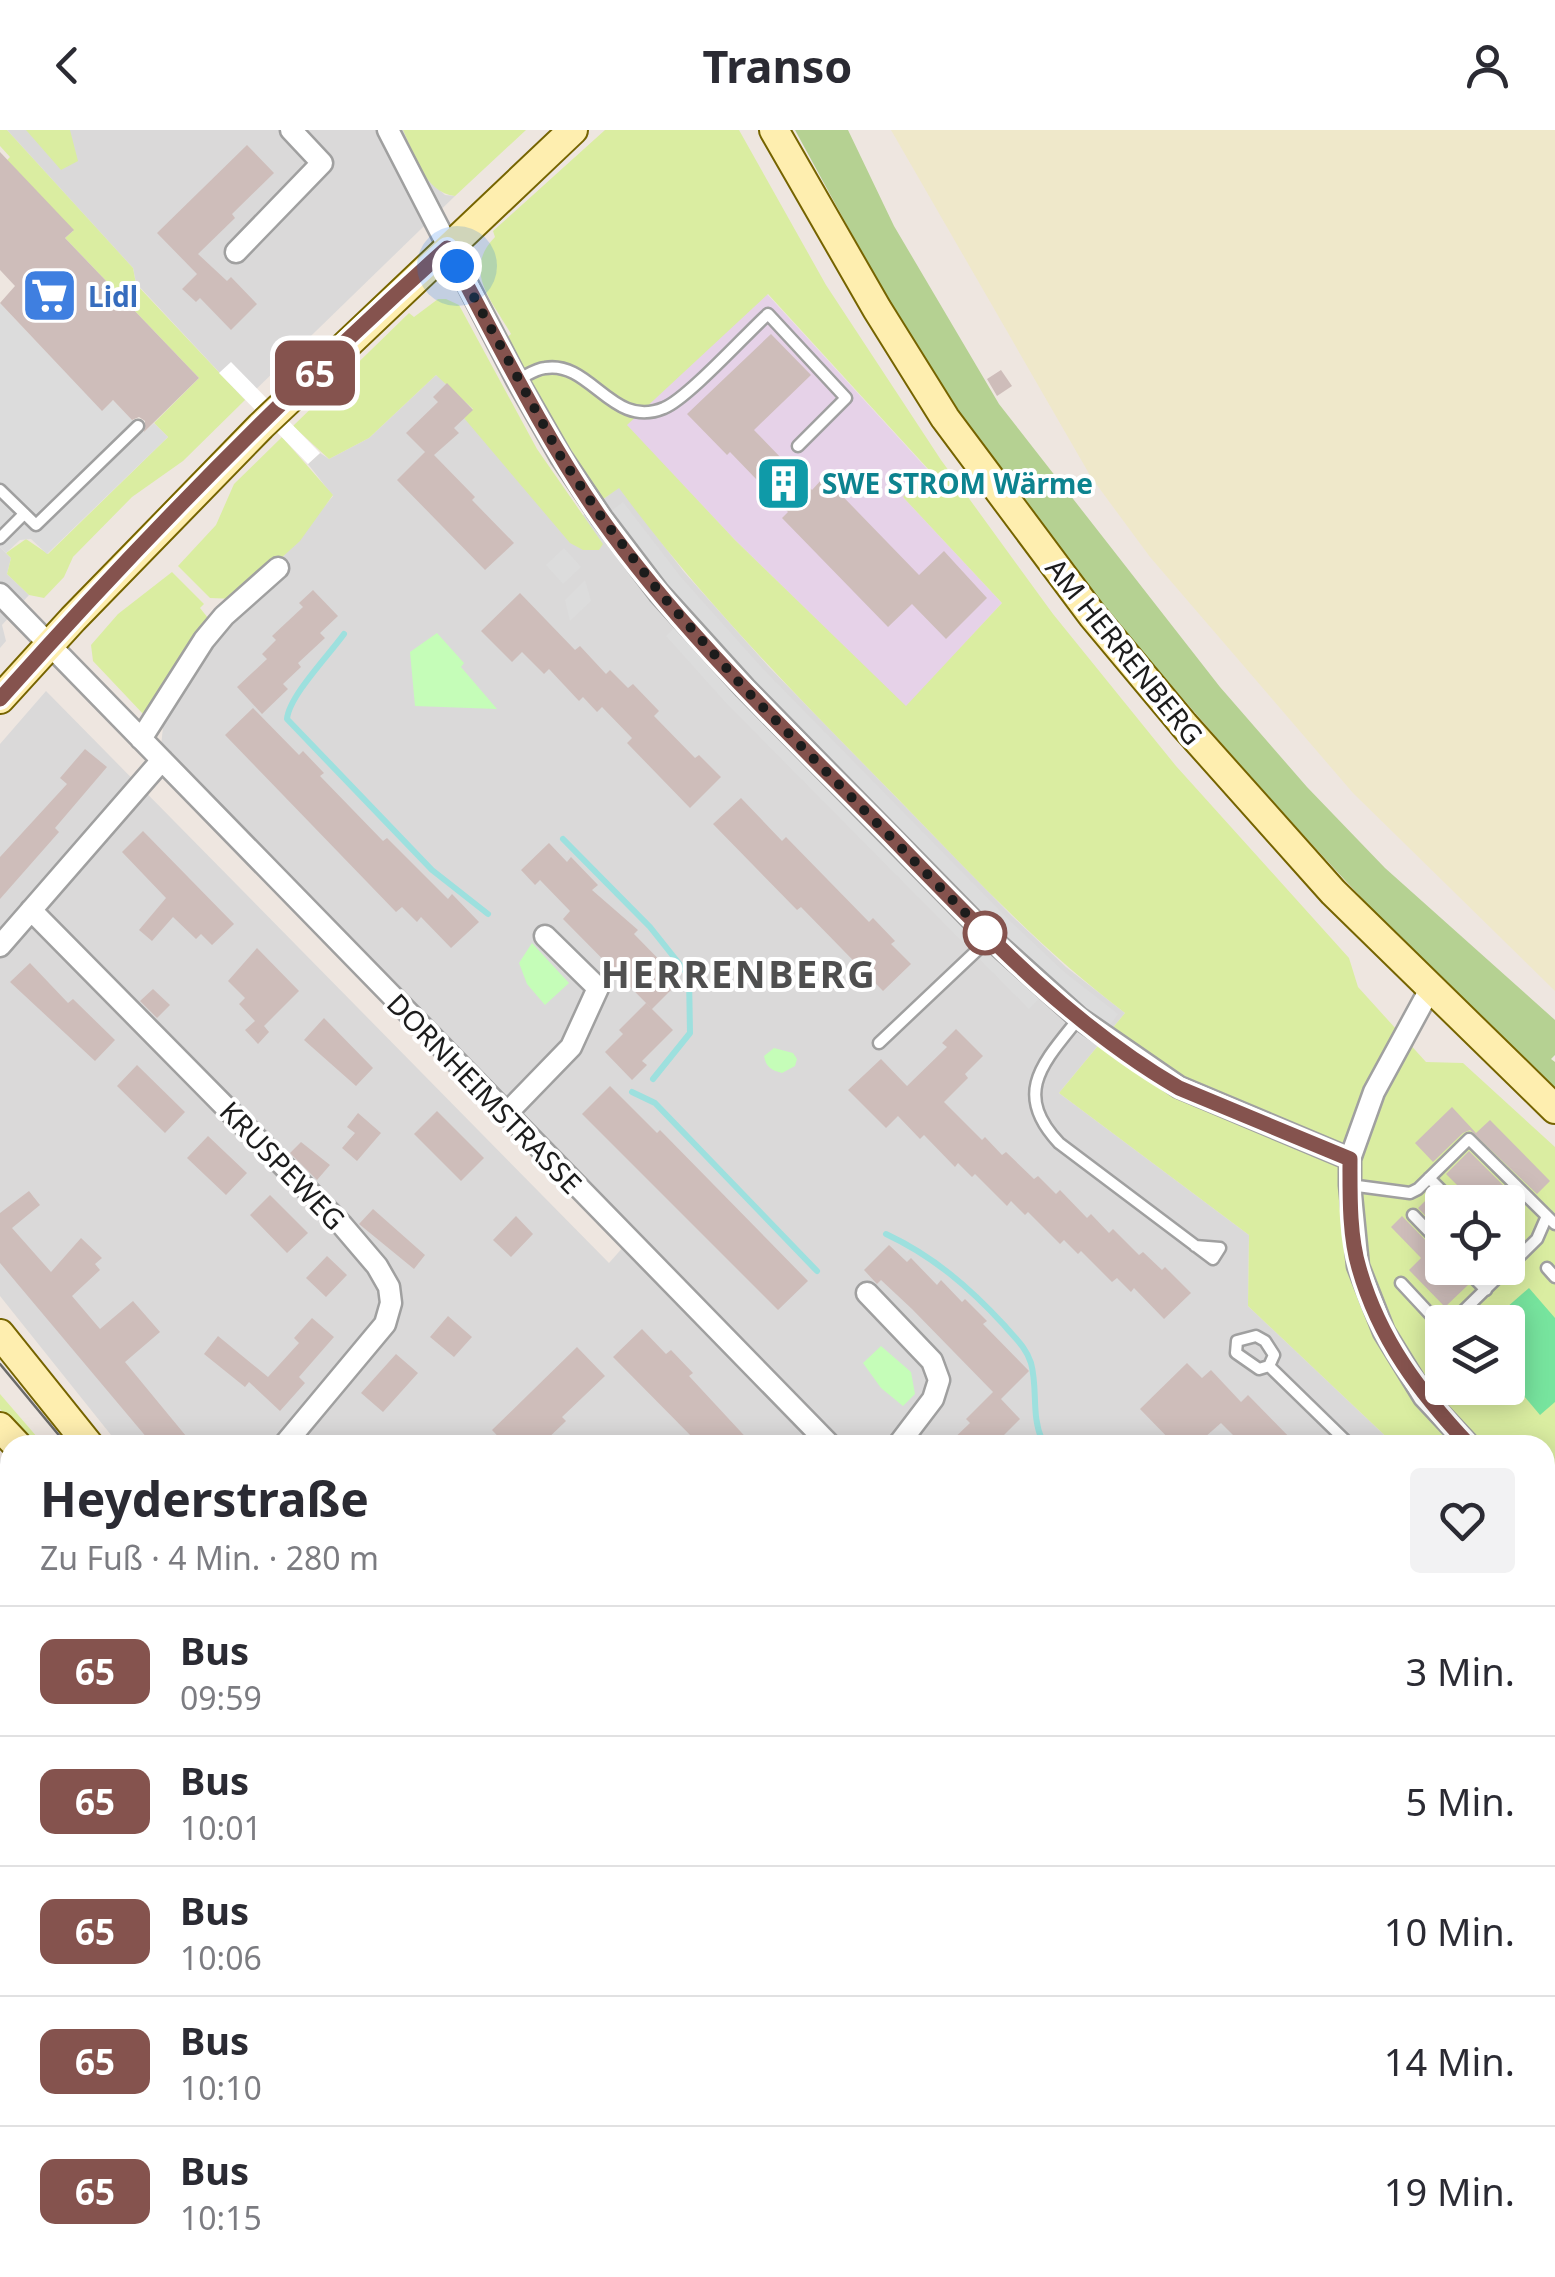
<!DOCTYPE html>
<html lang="de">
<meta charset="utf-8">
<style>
:root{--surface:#fff;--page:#f2f2f3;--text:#2b2b33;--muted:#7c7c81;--line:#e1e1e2}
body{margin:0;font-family:"Noto Sans",sans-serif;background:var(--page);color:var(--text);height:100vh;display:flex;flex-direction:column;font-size:38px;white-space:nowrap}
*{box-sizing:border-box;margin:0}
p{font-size:32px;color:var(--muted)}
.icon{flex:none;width:55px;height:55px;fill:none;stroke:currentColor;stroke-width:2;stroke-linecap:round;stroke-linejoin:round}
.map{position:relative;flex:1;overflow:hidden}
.drawer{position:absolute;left:0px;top:1305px;width:1555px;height:842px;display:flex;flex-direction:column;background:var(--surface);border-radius:30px 30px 0 0;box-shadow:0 5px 25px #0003}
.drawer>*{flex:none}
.badge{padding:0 20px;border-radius:15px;font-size:35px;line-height:65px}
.fabs{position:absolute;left:1425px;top:1055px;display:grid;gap:20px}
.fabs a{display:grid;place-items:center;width:100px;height:100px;border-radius:10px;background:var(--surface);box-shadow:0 5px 25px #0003;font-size:50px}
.you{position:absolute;width:50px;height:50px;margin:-25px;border:8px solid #fff;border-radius:50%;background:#1a73e8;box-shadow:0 0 0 15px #1a73e833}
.map>.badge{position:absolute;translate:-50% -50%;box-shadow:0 0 0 5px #fff}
.round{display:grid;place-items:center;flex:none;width:105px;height:105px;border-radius:10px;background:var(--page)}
.head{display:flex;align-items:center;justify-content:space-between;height:170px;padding:0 40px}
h1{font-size:48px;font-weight:700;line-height:75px}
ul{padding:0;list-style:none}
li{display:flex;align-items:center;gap:30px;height:130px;padding:0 40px;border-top:2px solid var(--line)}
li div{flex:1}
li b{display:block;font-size:38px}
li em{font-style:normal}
li .badge{min-width:110px;font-weight:700;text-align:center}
header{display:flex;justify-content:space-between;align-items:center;height:130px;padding:0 40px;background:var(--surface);font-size:45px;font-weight:700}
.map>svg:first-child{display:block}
</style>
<header><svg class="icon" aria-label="back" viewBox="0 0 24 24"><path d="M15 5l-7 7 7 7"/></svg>Transo<svg class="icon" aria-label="person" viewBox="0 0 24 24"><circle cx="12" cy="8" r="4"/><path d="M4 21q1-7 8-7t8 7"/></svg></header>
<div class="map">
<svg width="1555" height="2147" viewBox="0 0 1555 2147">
<rect width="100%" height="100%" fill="#eee6e0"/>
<path fill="#dad9d9" d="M 7,0 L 403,0 L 428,49 L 445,65 L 455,66 L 245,270 L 136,153 L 133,138 Z
M 436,245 L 447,253 L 603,414 L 582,386 L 619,357 L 684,442 L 768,536 L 1012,786 L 1066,837 L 1125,883 L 1059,963 L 1249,1105 L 1248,1176 L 1395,1315 L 119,1315 L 0,1166 L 0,614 L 46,561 L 609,1133 L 633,1106 L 161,616 L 164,588 L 190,540 L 333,366 L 308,334 L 320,323 L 329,329 L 369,308 Z
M 0,417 L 11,428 L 7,444 L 29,465 L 2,495 L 6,511 L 0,518 Z
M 0,1329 L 10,1340 L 10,2138 L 379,2138 L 393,2147 L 0,2147 Z
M 1545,1457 L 1555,1466 L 1555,2147 L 1086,2147 L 1096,2138 L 1545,2138 Z"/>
<path fill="#e6d2e8" d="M 767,164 L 929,341 L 903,367 L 1002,473 L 906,577 L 735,410 L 626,295 Z"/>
<path fill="#efe8ca" d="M 891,0 L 1555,0 L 1555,861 L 1353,663 L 1150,427 L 1091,347 Z"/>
<path fill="#daeda1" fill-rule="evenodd" d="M 0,0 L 7,0 L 133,138 L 136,154 L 245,270 L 183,331 L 132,367 L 73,427 L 64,447 L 44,468 L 29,465 L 7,444 L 11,428 L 6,423 L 26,409 L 48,424 L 168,307 L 154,293 L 199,248 L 65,108 L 73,101 L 7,30 L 10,27 L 0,16 Z
M 26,0 L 70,0 L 78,31 L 61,40 Z
M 403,0 L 526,0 L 455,66 C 425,63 414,24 403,0 Z
M 605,0 L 739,0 L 826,155 L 941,330 L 1053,484 L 1176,636 L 1349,828 L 1358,857 L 1426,932 L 1463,933 L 1555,1017 L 1555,1466 L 1545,1457 L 1545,1315 L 1395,1315 L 1248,1176 L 1249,1105 L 1059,963 L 1125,883 C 1041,820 971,744 898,669 C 800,569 702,471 619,358 L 602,370 L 504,210 L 511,204 C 492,170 462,141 495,107 L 493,101 ZM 768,164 L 929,340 L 903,367 L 1002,473 L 906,576 L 735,410 L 627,295 ZM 1442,1072 L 1508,1072 L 1508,1138 L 1442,1138 ZM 1442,1192 L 1508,1192 L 1508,1258 L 1442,1258 Z
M 438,169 L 446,169 L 459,175 L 537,319 L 603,414 L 599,420 L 583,420 L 570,413 L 464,288 L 473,279 L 436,245 L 369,308 L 329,329 L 293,296 L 409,183 L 414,187 Z
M 282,307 L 333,365 L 300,411 L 236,469 L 210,468 L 178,436 L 216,395 L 234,354 Z
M 172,442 L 204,474 L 200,478 L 212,493 L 145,586 L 93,531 L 91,515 L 118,484 Z
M 0,1264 L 44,1315 L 34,1315 L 0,1279 Z
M 874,2138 L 930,2138 L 938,2147 L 882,2147 Z"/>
<path fill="#b5d192" d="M 795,0 L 848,0 L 894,96 L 999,274 L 1220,557 L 1307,657 L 1385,738 L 1555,890 L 1555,925 L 1551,929 L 1555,932 L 1555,959 C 1430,845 1314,720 1203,592 C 1132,510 1061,427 997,339 C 920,233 858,115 795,0 Z"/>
<path fill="#c5fdb8" d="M 437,503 L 464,533 L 461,537 L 497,579 L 415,576 L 410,522 Z
M 532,813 L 569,853 L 545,875 L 527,854 L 519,833 Z
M 774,918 L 793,923 L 797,929 L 795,936 L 782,943 C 771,940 766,937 764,926 Z
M 881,1216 L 911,1242 L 915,1264 L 903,1276 L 881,1258 L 863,1233 Z
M 379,2138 L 834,2138 L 843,2147 L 393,2147 Z"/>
<path fill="#77e49e" d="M 1529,1158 L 1555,1188 L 1555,1272 L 1540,1285 L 1508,1247 L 1508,1192 L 1490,1192 Z"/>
<path fill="#dcdcdc" d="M 0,173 L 102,280 L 113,270 L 144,302 L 154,293 L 168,307 L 47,424 L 31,409 L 20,410 L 6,423 L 0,417 Z
M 623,372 L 680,446 L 764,540 L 1009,790 L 1063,841 L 1118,884 L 1102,905 L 1046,861 L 1029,879 L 727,574 L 666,506 L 683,490 L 602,388 Z
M 564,418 L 581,437 L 563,454 L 546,435 Z
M 585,450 L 591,471 L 570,491 L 565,470 Z"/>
<path fill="#fff" d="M 231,232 L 320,323 L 308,334 L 219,243 Z"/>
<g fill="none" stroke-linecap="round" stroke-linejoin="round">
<path stroke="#9de0de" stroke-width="6" d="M 344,504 C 329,525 289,566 287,589 L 432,740 L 488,784
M 563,709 L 650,797 L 689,846 L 690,903 L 653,949
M 632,962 L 655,973 L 817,1141
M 886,1104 C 933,1126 969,1157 1004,1195 C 1014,1207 1026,1217 1031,1233 C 1038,1259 1031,1285 1042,1310"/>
</g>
<path fill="#cebdba" d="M 247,15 L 274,43 L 232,84 L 235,88 L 198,124 L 227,151 L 231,147 L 257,174 L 231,200 L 200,168 L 196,172 L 182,159 L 197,144 L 157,103 Z
M 0,22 L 74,100 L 65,108 L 199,248 L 144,302 L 145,291 L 139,287 L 132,290 L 113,270 L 102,281 L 0,173 L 15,156 L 0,140 Z
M 771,204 L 811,245 L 754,300 L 812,360 L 824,347 L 919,445 L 944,421 L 954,432 L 987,468 L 946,509 L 912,474 L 888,497 L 782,388 L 788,382 L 730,322 L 727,325 L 687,284 Z
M 1001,240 L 1012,256 L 997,266 L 987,249 Z
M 447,253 L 473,280 L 454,298 L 459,303 L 434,325 L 475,367 L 472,370 L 514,413 L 485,440 L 397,350 L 425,322 L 406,303 L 438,272 L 433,267 Z
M 313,460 L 338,486 L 320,503 L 325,508 L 298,533 L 301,537 L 283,554 L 288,559 L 262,584 L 237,557 L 267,529 L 262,524 L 276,510 L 272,506 L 303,477 L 299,473 Z
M 520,463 L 575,520 L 580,516 L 606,544 L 610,540 L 628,558 L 633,554 L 659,581 L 654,586 L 695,628 L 699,625 L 721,647 L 690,678 L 627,613 L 632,608 L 602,577 L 597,582 L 583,567 L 579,571 L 549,539 L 544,544 L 522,522 L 512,532 L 481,501 Z
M 253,578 L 299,625 L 303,621 L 324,643 L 320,646 L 383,711 L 387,708 L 448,769 L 452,764 L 479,792 L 451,818 L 421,787 L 417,792 L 402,777 L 396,782 L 225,605 Z
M 85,619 L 107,637 L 55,698 L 59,702 L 0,769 L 0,727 L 67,654 L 60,648 Z
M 741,668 L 782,711 L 786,707 L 869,792 L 873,788 L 895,811 L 891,814 L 911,834 L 883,861 L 801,777 L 797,780 L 713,694 Z
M 143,701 L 234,794 L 212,815 L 201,804 L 196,809 L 173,787 L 152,811 L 139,800 L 166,768 L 122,722 Z
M 549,713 L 567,732 L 571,727 L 598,755 L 592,760 L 638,800 L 634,804 L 680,851 L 652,879 L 563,789 L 570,781 L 540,750 L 535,755 L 521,740 Z
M 257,818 L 299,861 L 264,896 L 269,902 L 258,914 L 245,900 L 255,891 L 239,874 L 245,868 L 228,851 Z
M 30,833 L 68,873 L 73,869 L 115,910 L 95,931 L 10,852 Z
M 153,859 L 170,875 L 157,888 L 140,871 Z
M 646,873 L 673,900 L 642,931 L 647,935 L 632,950 L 605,922 L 623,904 L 619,900 Z
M 324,888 L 373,938 L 356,956 L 304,910 Z
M 956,899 L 983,926 L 965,944 L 968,948 L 944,972 L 982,1010 L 985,1007 L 1002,1025 L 1006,1022 L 1034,1049 L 1038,1046 L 1056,1064 L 1060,1060 L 1087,1088 L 1091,1084 L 1109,1103 L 1113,1099 L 1139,1125 L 1143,1122 L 1162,1140 L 1165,1137 L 1191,1163 L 1164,1189 L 1134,1158 L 1131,1162 L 1117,1148 L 1112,1152 L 1081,1121 L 1078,1124 L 1064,1110 L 1060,1114 L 1028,1082 L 1025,1085 L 1011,1071 L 1007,1076 L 975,1044 L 972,1047 L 958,1033 L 955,1037 L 924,1005 L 920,1009 L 898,986 L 886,998 L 848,960 L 881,929 L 907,956 L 947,917 L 942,913 Z
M 137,935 L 185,982 L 165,1003 L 117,956 Z
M 610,956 L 657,1003 L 660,1000 L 808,1151 L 778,1180 L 582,984 Z
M 1452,977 L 1476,1003 L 1490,990 L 1550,1051 L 1537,1064 L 1470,1000 L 1463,1003 L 1433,1032 L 1415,1013 Z
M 437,981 L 484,1028 L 461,1051 L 414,1004 Z
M 358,983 L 381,1003 L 357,1031 L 342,1018 L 355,1003 L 347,997 Z
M 208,1006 L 247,1043 L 226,1065 L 187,1028 Z
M 301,1012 L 330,1035 L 317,1050 L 290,1023 Z
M 1469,1021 L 1524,1076 L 1508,1092 L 1508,1072 L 1474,1072 L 1446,1044 Z
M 29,1061 L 40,1075 L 12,1098 L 51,1142 L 81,1108 L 102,1128 L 95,1134 L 100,1140 L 72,1166 L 100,1199 L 133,1171 L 160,1202 L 125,1232 L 186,1306 L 175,1315 L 153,1315 L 0,1133 L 0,1083 Z
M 1432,1064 L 1442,1074 L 1442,1103 L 1418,1078 Z
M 270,1065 L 308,1103 L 287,1123 L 250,1085 Z
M 373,1079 L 425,1125 L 414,1139 L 359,1094 Z
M 516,1086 L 533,1104 L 511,1127 L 493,1110 Z
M 1402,1086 L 1436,1121 L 1442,1124 L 1442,1138 L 1452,1138 L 1468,1155 L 1445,1177 L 1409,1140 L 1421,1128 L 1391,1097 Z
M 889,1115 L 907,1132 L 911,1128 L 937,1155 L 941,1150 L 962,1172 L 965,1169 L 987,1191 L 983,1194 L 1029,1241 L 1001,1269 L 1020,1289 L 994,1315 L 947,1315 L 970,1293 L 966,1289 L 993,1262 L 912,1179 L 881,1150 L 877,1154 L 864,1140 Z
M 327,1126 L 347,1145 L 326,1167 L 306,1148 Z
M 448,1186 L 472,1207 L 454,1227 L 430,1207 Z
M 312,1188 L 334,1207 L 299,1247 L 305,1253 L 280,1281 L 249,1252 L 245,1257 L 204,1224 L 218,1206 L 268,1247 L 299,1213 L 294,1208 Z
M 642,1199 L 666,1224 L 671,1220 L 693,1243 L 689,1246 L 753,1315 L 700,1315 L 613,1227 Z
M 577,1217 L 605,1246 L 562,1287 L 566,1291 L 541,1315 L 506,1315 L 492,1300 Z
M 396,1224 L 418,1243 L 383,1282 L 361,1263 Z
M 1187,1233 L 1202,1248 L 1211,1240 L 1241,1272 L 1248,1265 L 1297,1315 L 1243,1315 L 1221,1293 L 1196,1315 L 1175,1315 L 1140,1279 Z"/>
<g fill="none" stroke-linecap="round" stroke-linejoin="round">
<defs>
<path id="lane" d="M 517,250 C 526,246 535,239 545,238 C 591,230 612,300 664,278 C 687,269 746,204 768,184 L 846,268 L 798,316
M 0,360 L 36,395 L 138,296
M 0,408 L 24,384
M 1079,888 C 1043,933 1012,963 1059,1013 L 1213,1129 L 1220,1118 L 1195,1116
M 879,913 L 990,808
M 1429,1048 L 1453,1072
M 1350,1055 L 1410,1063 L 1418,1059 L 1469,1009 L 1555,1094
M 1413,1085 L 1442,1115
M 1464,1138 L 1486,1160
M 1547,1138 L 1555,1147
M 1401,1153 L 1442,1197
M 1452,1192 L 1537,1109 L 1547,1086
M 1269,1236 L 1274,1225 L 1265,1211 L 1256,1206 L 1237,1211 L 1236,1223 L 1259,1239 L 1269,1236 L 1350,1315
M 1545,1503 L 1555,1513
M 190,2147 L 195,2138"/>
<path id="street" d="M 388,0 L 517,250 L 561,327 L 602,388 L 659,463 L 745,558 L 990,808 L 1079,888 L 1179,957 L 1350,1029
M 236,122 L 322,33 L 291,0
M 0,464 L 830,1315
M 141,609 L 204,510 L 224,486 L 278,438
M 31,780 L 342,1095 L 377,1136 L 389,1157 L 391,1173 L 385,1194 L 284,1315
M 0,816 L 162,630
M 1430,859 L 1374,962 L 1350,1029 L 1350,1055 L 1358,1136 L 1384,1202 L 1424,1267 L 1469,1315
M 506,984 L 571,917 L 598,858 L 545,806
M 867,1163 L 932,1231 L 939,1250 L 933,1269 L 898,1315
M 1545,1395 L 1555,1405
M 0,1868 L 10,1874
M 1525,2138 L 1527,2147"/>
<path id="secondary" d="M 774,0 L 877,179 L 945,288 L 1092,485 L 1184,595 L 1333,762 L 1555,979
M 0,569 L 73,489 L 261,296 L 573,0
M 0,1204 L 89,1315
M 0,1297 L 17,1315
M 859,2138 L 867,2147
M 1013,2138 L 1022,2147"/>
</defs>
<use href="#lane" stroke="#a0a0a0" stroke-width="15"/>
<use href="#street" stroke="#a0a0a0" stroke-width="25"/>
<use href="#secondary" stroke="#766400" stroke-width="32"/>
<use href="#lane" stroke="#fff" stroke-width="10"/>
<use href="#street" stroke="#fff" stroke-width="20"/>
<use href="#secondary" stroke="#feeeaf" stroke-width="28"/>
<path stroke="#6a6a6a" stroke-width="2.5" d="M 0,1234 L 67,1315
M 952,2138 L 960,2147"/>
</g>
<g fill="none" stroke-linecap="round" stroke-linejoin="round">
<defs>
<path id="line" d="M 0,569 C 139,413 292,257 447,118 C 496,208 541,302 600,387 C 684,506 793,607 895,711 C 982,801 1069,894 1179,958 L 1350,1029 C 1350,1063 1349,1105 1359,1138 C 1379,1209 1420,1263 1469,1315"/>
</defs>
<use href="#line" stroke="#fff" stroke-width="22"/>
<use href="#line" stroke="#85534e" stroke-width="15"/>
<path stroke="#1c1c1c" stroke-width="10" stroke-dasharray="0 18" d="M 457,136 L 561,327 L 602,388 L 660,463 L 744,558 L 990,808 L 985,803"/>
</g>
<defs>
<symbol id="supermarket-square" viewBox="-11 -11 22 22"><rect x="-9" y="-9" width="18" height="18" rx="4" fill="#3f7fe0" stroke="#fff"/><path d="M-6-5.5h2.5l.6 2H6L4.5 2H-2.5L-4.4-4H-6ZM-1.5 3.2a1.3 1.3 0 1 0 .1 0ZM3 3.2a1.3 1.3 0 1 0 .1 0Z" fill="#fff"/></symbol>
<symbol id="building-square" viewBox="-11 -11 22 22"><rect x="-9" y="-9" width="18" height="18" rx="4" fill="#0f9aa8" stroke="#fff"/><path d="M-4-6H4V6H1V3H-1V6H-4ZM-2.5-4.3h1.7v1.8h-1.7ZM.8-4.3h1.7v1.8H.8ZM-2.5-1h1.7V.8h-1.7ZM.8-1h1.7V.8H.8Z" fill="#fff"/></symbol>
</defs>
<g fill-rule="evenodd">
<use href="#supermarket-square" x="18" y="134" width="63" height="63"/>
<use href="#building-square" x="752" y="322" width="63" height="63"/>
</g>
<circle fill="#fff" stroke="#85534e" stroke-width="5" cx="985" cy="803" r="20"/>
<g text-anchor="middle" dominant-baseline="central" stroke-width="8" stroke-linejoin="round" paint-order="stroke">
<g font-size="28" font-weight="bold" fill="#366cbe" stroke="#fff" text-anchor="start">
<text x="88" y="166">Lidl</text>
</g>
<g font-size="28" font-weight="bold" fill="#0d838f" stroke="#fff" text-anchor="start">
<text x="822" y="353">SWE STROM Wärme</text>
</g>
<g font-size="28" fill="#1c1c1c" stroke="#fff">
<text transform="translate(1125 521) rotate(51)">AM HERRENBERG</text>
<text transform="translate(485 963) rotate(46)">DORNHEIMSTRASSE</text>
<text transform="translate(283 1035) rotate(46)">KRUSPEWEG</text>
</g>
<g font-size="38" font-weight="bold" letter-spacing="2.5" fill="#4f4f4f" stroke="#fff">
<text x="739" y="843">HERRENBERG</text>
</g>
</g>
</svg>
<div class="fabs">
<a><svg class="icon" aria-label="locate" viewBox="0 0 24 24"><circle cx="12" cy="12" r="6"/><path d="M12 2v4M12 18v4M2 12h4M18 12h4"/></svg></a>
<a><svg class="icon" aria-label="layers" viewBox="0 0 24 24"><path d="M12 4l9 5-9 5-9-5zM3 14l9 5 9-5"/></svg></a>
</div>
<div class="you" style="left:457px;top:136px"></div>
<b class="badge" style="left:315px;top:243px;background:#85534e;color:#fff">65</b>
<section class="drawer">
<div class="head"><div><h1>Heyderstraße</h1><p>Zu Fuß · 4 Min. · 280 m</p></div><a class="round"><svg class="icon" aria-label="heart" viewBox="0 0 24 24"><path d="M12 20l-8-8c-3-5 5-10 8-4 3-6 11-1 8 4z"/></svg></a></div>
<ul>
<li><span class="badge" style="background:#85534e;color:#fff">65</span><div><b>Bus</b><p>09:59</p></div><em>3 Min.</em></li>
<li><span class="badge" style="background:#85534e;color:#fff">65</span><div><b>Bus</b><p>10:01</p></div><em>5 Min.</em></li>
<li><span class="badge" style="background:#85534e;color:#fff">65</span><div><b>Bus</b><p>10:06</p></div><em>10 Min.</em></li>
<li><span class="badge" style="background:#85534e;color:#fff">65</span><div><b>Bus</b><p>10:10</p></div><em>14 Min.</em></li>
<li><span class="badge" style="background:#85534e;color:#fff">65</span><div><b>Bus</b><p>10:15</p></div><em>19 Min.</em></li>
</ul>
</section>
</div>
